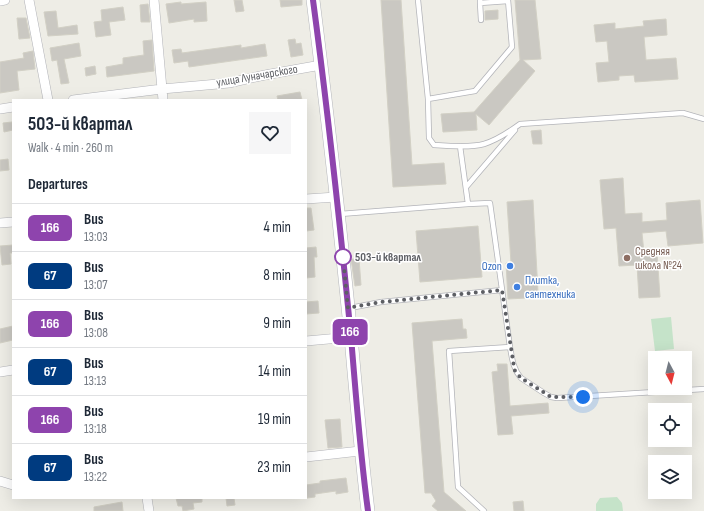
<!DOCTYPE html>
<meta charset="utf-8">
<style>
:root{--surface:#fff;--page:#f6f6f7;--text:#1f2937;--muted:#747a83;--line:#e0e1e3}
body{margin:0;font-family:"Sofia Sans Condensed",sans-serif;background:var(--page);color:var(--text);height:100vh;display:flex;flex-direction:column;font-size:15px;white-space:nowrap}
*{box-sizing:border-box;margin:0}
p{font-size:13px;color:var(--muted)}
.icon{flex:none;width:22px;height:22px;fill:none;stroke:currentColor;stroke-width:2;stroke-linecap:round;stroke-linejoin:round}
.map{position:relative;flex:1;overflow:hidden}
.panel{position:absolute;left:12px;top:99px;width:295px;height:400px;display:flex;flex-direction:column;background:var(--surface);border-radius:0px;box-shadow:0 4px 16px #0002}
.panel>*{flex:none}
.badge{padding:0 8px;border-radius:6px;font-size:14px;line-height:26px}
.needle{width:26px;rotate:173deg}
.tools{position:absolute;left:648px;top:351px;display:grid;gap:8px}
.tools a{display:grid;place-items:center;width:44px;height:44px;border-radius:0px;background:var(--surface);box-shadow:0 4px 16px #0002;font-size:20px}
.you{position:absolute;width:20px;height:20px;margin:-10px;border:3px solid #fff;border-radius:50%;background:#1a73e8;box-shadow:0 0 0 6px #1a73e833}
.map>.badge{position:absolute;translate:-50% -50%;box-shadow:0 0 0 2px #fff}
h2{padding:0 16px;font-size:15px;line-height:36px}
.round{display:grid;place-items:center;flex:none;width:42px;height:42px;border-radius:0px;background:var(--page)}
.head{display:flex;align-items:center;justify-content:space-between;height:68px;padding:0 16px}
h1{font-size:19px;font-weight:700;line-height:30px}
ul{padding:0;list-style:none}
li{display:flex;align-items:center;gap:12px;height:48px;padding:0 16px;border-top:1px solid var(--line)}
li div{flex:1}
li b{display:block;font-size:15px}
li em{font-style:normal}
li .badge{min-width:44px;font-weight:700;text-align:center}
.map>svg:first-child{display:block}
</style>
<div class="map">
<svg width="704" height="511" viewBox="0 0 704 511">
<rect width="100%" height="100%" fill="#eeede6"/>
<path fill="#c5e3c9" d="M 671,317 L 674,349 L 655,351 L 651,319 Z
M 617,497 L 622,503 L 623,511 L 596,511 L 596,504 L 600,498 Z"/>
<path fill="#cac8c2" stroke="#d2d0c5" d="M 234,0 L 242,0 L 244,11 L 236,12 Z
M 280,0 L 302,0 L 302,5 L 281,7 Z
M 381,0 L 401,0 L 412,165 L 444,163 L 446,184 L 393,187 Z
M 515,0 L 535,0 L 541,59 L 523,60 L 535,71 L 489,125 L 476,114 L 477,130 L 443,132 L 441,114 L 474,112 L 520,60 Z
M 181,2 L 181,4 L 206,2 L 207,21 L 194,22 L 194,19 L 169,23 L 166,4 Z
M 148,4 L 150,22 L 141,22 L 140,5 Z
M 123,7 L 125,20 L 109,22 L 111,35 L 96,37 L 94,22 L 102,21 L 101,10 Z
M 498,10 L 498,19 L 485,20 L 485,11 Z
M 56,11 L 58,28 L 77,25 L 78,34 L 48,36 L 44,12 Z
M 17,18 L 26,18 L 30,38 L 19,39 Z
M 666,19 L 667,35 L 644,37 L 646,60 L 676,58 L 678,79 L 635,82 L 634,75 L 619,76 L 619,80 L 598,82 L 596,63 L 609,62 L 607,41 L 596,42 L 594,25 L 615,23 L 615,29 L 644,26 L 643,21 Z
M 295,39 L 296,44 L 301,43 L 303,55 L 291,57 L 288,40 Z
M 152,40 L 154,71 L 107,77 L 106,67 L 123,64 L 123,58 L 144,55 L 143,41 Z
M 79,43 L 81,56 L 64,59 L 69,83 L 61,84 L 57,60 L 52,61 L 50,48 Z
M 265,44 L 267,56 L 189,67 L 188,61 L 174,63 L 172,50 L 181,49 L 182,53 L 241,45 L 241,48 Z
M 33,51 L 35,69 L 17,71 L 19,90 L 0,93 L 0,62 L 24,58 L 23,53 Z
M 95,66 L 96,74 L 86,76 L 85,68 Z
M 300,92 L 302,100 L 278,100 L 277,96 Z
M 12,122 L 13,130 L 4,132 L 3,123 Z
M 541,130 L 542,144 L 533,144 L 531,131 Z
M 8,159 L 9,170 L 0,171 L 0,160 Z
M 623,178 L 625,214 L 642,213 L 642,222 L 667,220 L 666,203 L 700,200 L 703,243 L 668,246 L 666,231 L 642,233 L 644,253 L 657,252 L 660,297 L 639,298 L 637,265 L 619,266 L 616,228 L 604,229 L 600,180 Z
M 533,200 L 538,292 L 527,293 L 527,298 L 508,299 L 506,263 L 511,263 L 507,202 Z
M 306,208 L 311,208 L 314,230 L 306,231 Z
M 478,226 L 482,277 L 420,282 L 416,231 Z
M 13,245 L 13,253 L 10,253 L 11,264 L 2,265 L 0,246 Z
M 316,247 L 317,257 L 314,257 L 315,277 L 306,278 L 306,248 Z
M 351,259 L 359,259 L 361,285 L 355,286 Z
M 318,301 L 319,313 L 306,314 L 306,302 Z
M 462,319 L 463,329 L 466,329 L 467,338 L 432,341 L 444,492 L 466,511 L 438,511 L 432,506 L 436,501 L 431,493 L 425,493 L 412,323 Z
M 13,326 L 13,340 L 0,343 L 0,329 Z
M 497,364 L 507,364 L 510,406 L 548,403 L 549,413 L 511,416 L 513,434 L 498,435 L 492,372 L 498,371 Z
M 340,419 L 342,447 L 328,448 L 325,420 Z
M 346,478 L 348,492 L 336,494 L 336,491 L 315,494 L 315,497 L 307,498 L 306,485 L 320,483 L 320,481 Z
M 176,498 L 202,498 L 202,502 L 193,503 L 194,509 L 183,511 L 182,506 L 178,506 Z
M 226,498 L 234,498 L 235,505 L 227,506 Z
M 523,501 L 524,511 L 514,511 L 513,502 Z
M 122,502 L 123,511 L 94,511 L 94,507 Z"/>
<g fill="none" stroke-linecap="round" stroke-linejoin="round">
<defs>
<path id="service" d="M 418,0 L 428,99 L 429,138 L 434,145 C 449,146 470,148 484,144 C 497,140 509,132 520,124 L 683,113 L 704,119
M 480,0 L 480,3 L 508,1
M 480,3 L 481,20
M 428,99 L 475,91 L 512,47 L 508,0
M 467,186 L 515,130
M 468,204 L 490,203 L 510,347 L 449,351 L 458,487 L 484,511
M 340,214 L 468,204 L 460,146
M 350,308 L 381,302 L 502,290
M 510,347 C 512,358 513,369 521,378 L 544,393 L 551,397 L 557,398 L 704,389"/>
<path id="minor" d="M 29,0 L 48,100
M 154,0 L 163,100
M 0,1 L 5,0
M 73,100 L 162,89 L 229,83 L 265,75 L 321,65
M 0,109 L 13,107
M 306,199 L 336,197
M 0,223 L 13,222
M 306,341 L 351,337
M 0,372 L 13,370
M 306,457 L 360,451
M 0,481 L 13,485
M 147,498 L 149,511"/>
<path id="secondary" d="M 313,0 C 327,112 340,224 351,337 C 356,395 361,453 368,511"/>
</defs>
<use href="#service" stroke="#b3b4b9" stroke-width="6"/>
<use href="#minor" stroke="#b3b4b9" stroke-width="10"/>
<use href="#secondary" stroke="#b4b6bb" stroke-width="14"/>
<use href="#service" stroke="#fff" stroke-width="4.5"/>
<use href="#minor" stroke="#fff" stroke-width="9"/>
<use href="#secondary" stroke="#fff" stroke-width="13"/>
</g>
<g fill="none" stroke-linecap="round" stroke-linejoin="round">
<defs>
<path id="line" d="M 313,0 C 328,112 340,224 351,337 C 356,395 360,453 368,511"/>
</defs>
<use href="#line" stroke="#fff" stroke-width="9"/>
<use href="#line" stroke="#8e44ad" stroke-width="6"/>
<path stroke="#5d5f64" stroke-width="4" stroke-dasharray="0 7.2" d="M 343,257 L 348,308 L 381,302 L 502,290 L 514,367 L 515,371 L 521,378 L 551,397 L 583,397"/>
</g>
<circle fill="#fff" stroke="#8e44ad" stroke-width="2" cx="343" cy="257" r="8"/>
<circle fill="#8d6e63" stroke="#fff" stroke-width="1.5" cx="627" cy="258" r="4"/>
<g fill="#3f7fe0" stroke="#fff" stroke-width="1.5">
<circle cx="510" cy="266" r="4"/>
<circle cx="517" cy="287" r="4"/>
</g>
<g text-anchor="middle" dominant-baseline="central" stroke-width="3" stroke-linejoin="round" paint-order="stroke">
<g font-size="12" fill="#5d5f64" stroke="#fff">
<text transform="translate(257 76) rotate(-10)">улица Луначарского</text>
</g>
<g font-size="12" fill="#785e54" stroke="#fff" text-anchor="start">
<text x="635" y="251">Средняя<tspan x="635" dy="14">школа №24</tspan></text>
</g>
<g font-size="12" font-weight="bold" fill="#5d5f64" stroke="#fff" text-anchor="start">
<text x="355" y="257">503-й квартал</text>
</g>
<g font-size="12" fill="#366cbe" stroke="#fff" text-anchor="end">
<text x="502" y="266">Ozon</text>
<text x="525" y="280" text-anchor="start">Плитка,<tspan x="525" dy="14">сантехника</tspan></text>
</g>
</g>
</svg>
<div class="tools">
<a><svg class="needle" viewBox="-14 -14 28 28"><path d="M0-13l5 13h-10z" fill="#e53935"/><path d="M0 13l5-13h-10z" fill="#747a83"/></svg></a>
<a><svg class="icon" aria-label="locate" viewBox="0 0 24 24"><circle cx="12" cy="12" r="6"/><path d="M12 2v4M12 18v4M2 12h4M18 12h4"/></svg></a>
<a><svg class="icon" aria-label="layers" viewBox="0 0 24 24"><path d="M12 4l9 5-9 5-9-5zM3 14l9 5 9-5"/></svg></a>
</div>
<div class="you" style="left:583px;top:397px"></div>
<b class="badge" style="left:350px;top:332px;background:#8e44ad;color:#fff">166</b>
<section class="panel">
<div class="head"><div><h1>503-й квартал</h1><p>Walk · 4 min · 260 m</p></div><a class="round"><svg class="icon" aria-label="heart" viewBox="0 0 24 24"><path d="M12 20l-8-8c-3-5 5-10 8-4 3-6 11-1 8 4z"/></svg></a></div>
<h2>Departures</h2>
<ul>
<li><span class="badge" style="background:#8e44ad;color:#fff">166</span><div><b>Bus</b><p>13:03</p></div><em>4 min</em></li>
<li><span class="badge" style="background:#003b80;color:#fff">67</span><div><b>Bus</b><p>13:07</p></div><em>8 min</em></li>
<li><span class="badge" style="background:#8e44ad;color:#fff">166</span><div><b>Bus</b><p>13:08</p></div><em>9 min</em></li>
<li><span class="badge" style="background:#003b80;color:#fff">67</span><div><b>Bus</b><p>13:13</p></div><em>14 min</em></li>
<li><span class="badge" style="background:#8e44ad;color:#fff">166</span><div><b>Bus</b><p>13:18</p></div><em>19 min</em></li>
<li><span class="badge" style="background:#003b80;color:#fff">67</span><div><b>Bus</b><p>13:22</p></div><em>23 min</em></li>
</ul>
</section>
</div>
